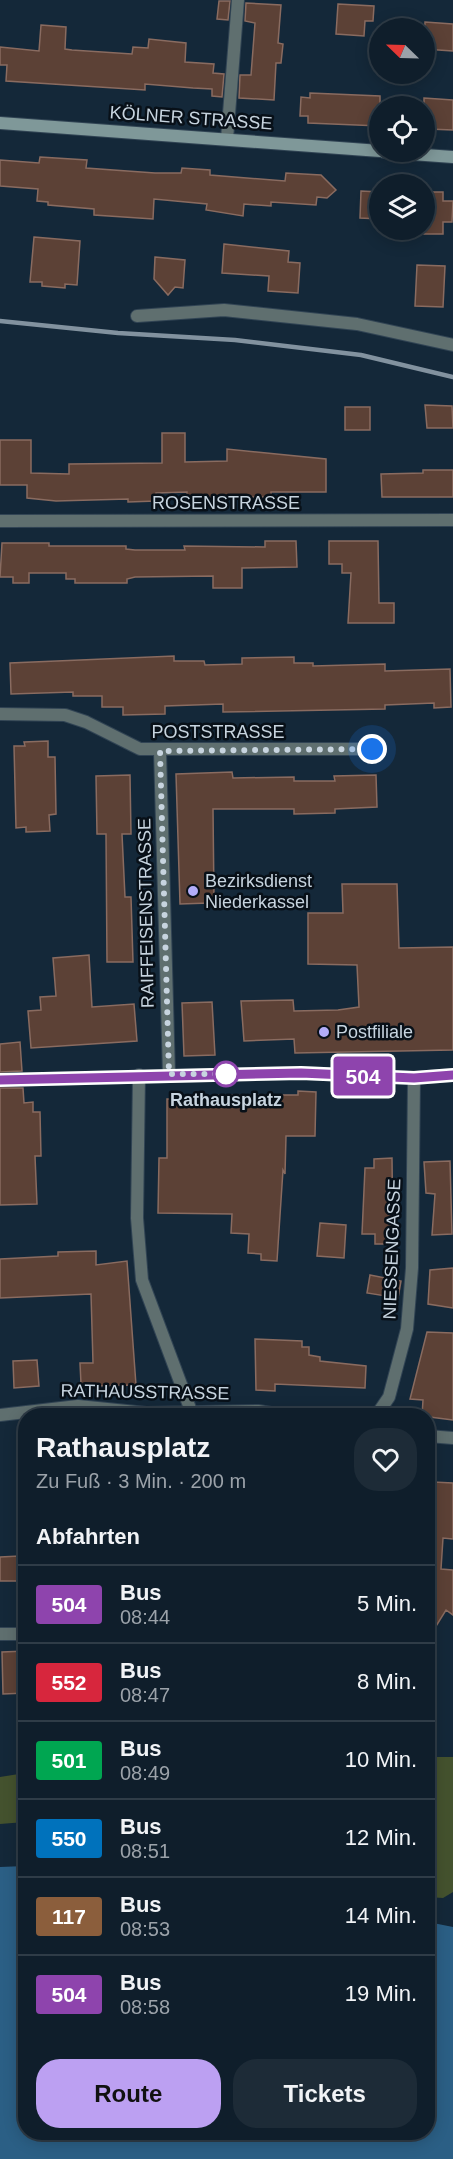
<!DOCTYPE html>
<html lang="de">
<meta charset="utf-8">
<style>
:root{--surface:#0f1e2b;--page:#1d2b37;--text:#f1f3f6;--muted:#9ba2a9;--line:#2f3c47;--accent:#bca0f2}
body{margin:0;font-family:Helvetica,sans-serif;background:var(--page);color:var(--text);height:100vh;display:flex;flex-direction:column;font-size:22px;white-space:nowrap}
*{box-sizing:border-box;margin:0}
p{font-size:20px;color:var(--muted)}
.icon{flex:none;width:33px;height:33px;fill:none;stroke:currentColor;stroke-width:2;stroke-linecap:round;stroke-linejoin:round}
.map{position:relative;flex:1;overflow:hidden}
.drawer{position:absolute;left:18px;top:1408px;width:417px;height:732px;display:flex;flex-direction:column;background:var(--surface);border-radius:24px;box-shadow:0 3px 15px #0003,0 0 0 2px var(--line)}
.drawer>*{flex:none}
.badge{padding:0 12px;border-radius:4px;font-size:21px;line-height:39px}
.needle{width:39px;rotate:293deg}
.fabs{position:absolute;left:369px;top:18px;display:grid;gap:12px}
.fabs a{display:grid;place-items:center;width:66px;height:66px;border-radius:50%;background:var(--surface);box-shadow:0 3px 15px #0003,0 0 0 2px var(--line);font-size:30px}
.you{position:absolute;width:30px;height:30px;margin:-15px;border:4px solid #fff;border-radius:50%;background:#1a73e8;box-shadow:0 0 0 9px #1a73e833}
.map>.badge{position:absolute;translate:-50% -50%;box-shadow:0 0 0 3px #fff}
h2{padding:0 18px;font-size:22px;line-height:54px}
.round{display:grid;place-items:center;flex:none;width:63px;height:63px;border-radius:24px;background:var(--page)}
.headline{display:flex;align-items:center;justify-content:space-between;height:102px;padding:0 18px}
h1{font-size:28px;font-weight:600;line-height:45px}
.button{display:flex;gap:12px;margin-top:auto;padding:12px 18px}
.button a{flex:1;height:69px;border-radius:24px;background:var(--accent);color:#111;font-size:24px;font-weight:600;line-height:69px;text-align:center}
.button a+a{background:var(--page);color:var(--text)}
ul{padding:0;list-style:none}
li{display:flex;align-items:center;gap:18px;height:78px;padding:0 18px;border-top:2px solid var(--line)}
li div{flex:1}
li b{display:block;font-size:22px}
li em{font-style:normal}
li .badge{min-width:66px;font-weight:700;text-align:center}
.map>svg:first-child{display:block}
</style>
<div class="map">
<svg width="453" height="2159" viewBox="0 0 453 2159">
<rect width="100%" height="100%" fill="#142839"/>
<path fill="#44522e" d="M 428,1757 L 453,1757 L 453,1892 L 443,1898 L 428,1897 Z
M 25,1773 L 25,1822 L 0,1824 L 0,1777 Z"/>
<path fill="#2b5f85" d="M 25,1866 L 26,2133 L 428,2133 L 428,1922 L 453,1927 L 453,2159 L 0,2159 L 0,1867 Z"/>
<path fill="#5c4136" stroke="#896b60" stroke-width="1.5" d="M 219,1 L 230,1 L 228,20 L 217,19 Z
M 246,3 L 281,5 L 278,43 L 283,44 L 281,63 L 276,63 L 274,100 L 239,98 L 240,75 L 251,75 L 255,23 L 245,21 Z
M 338,4 L 374,6 L 373,21 L 365,21 L 364,36 L 336,34 Z
M 425,22 L 453,24 L 453,51 L 424,49 Z
M 41,25 L 66,27 L 65,49 L 72,50 L 132,54 L 133,47 L 148,48 L 149,39 L 186,43 L 185,62 L 214,64 L 213,73 L 224,74 L 222,97 L 212,96 L 212,89 L 193,88 L 145,84 L 145,90 L 6,81 L 7,65 L 0,65 L 0,47 L 39,51 Z
M 310,93 L 380,96 L 380,126 L 308,123 L 308,116 L 300,116 L 301,97 L 310,98 Z
M 424,98 L 453,100 L 453,130 L 428,129 L 429,116 L 424,116 Z
M 40,157 L 87,160 L 86,168 L 155,173 L 181,173 L 182,168 L 210,170 L 210,175 L 285,181 L 286,173 L 321,175 L 336,190 L 327,198 L 317,197 L 316,205 L 271,202 L 271,206 L 244,204 L 243,216 L 206,210 L 207,204 L 154,199 L 153,219 L 94,215 L 94,209 L 48,205 L 48,202 L 37,201 L 38,189 L 0,186 L 0,160 L 39,163 Z
M 361,191 L 380,192 L 380,219 L 360,218 Z
M 424,192 L 443,192 L 443,201 L 453,201 L 452,222 L 443,222 L 443,234 L 424,234 Z
M 34,237 L 80,241 L 77,285 L 65,284 L 65,288 L 42,286 L 42,282 L 30,282 Z
M 224,244 L 289,251 L 288,262 L 300,263 L 298,293 L 268,291 L 269,276 L 222,273 Z
M 155,257 L 185,260 L 183,288 L 175,287 L 168,295 L 154,279 Z
M 417,265 L 445,266 L 443,307 L 415,306 Z
M 425,405 L 452,406 L 453,428 L 427,428 Z
M 345,407 L 370,407 L 370,430 L 345,430 Z
M 162,433 L 185,433 L 185,462 L 227,461 L 227,449 L 326,459 L 326,492 L 271,492 L 271,497 L 213,497 L 213,501 L 187,501 L 187,492 L 156,493 L 156,501 L 128,502 L 128,499 L 56,501 L 27,498 L 27,485 L 0,485 L 0,440 L 31,440 L 31,473 L 69,474 L 69,464 L 162,463 Z
M 423,470 L 453,470 L 453,497 L 382,497 L 381,474 L 423,473 Z
M 265,541 L 296,541 L 297,567 L 242,568 L 242,588 L 213,588 L 213,576 L 135,577 L 127,579 L 127,583 L 75,583 L 75,579 L 66,579 L 66,573 L 29,573 L 29,583 L 13,583 L 13,577 L 0,577 L 2,543 L 49,543 L 49,546 L 126,546 L 126,549 L 135,550 L 185,550 L 184,546 L 265,547 Z
M 329,541 L 378,541 L 379,603 L 394,603 L 394,623 L 348,623 L 351,573 L 342,573 L 342,564 L 329,564 Z
M 174,656 L 174,661 L 204,661 L 205,665 L 242,664 L 242,658 L 294,657 L 294,663 L 313,663 L 313,666 L 385,664 L 385,671 L 450,669 L 451,707 L 434,708 L 434,703 L 385,705 L 385,709 L 223,712 L 223,704 L 165,706 L 165,714 L 123,715 L 123,707 L 102,707 L 102,696 L 73,696 L 73,692 L 11,694 L 10,663 Z
M 48,741 L 48,757 L 55,757 L 56,814 L 49,815 L 50,831 L 26,832 L 26,827 L 16,828 L 14,746 L 25,746 L 24,742 Z
M 232,772 L 233,778 L 294,777 L 294,781 L 335,781 L 334,776 L 376,775 L 377,807 L 335,809 L 335,813 L 294,814 L 294,809 L 213,809 L 214,898 L 209,898 L 209,903 L 180,904 L 176,774 Z
M 130,775 L 131,834 L 122,834 L 125,897 L 131,897 L 133,962 L 107,962 L 106,834 L 97,834 L 96,776 Z
M 342,884 L 397,884 L 399,948 L 453,947 L 453,1050 L 295,1053 L 294,1039 L 244,1041 L 241,1001 L 293,1000 L 294,1011 L 338,1010 L 359,1007 L 357,965 L 308,964 L 308,913 L 343,913 Z
M 89,955 L 92,1007 L 134,1004 L 137,1041 L 31,1048 L 28,1011 L 41,1010 L 40,997 L 56,996 L 53,958 Z
M 212,1002 L 215,1055 L 184,1056 L 182,1003 Z
M 20,1042 L 22,1071 L 0,1072 L 0,1044 Z
M 0,1088 L 23,1088 L 24,1103 L 33,1102 L 33,1112 L 40,1112 L 41,1156 L 35,1156 L 37,1204 L 0,1205 Z
M 298,1091 L 316,1092 L 315,1136 L 286,1136 L 285,1174 L 283,1170 L 277,1261 L 261,1260 L 261,1254 L 248,1253 L 249,1234 L 231,1233 L 232,1214 L 158,1213 L 159,1158 L 167,1158 L 167,1099 L 220,1099 L 219,1095 L 298,1095 Z
M 392,1158 L 393,1244 L 375,1244 L 375,1234 L 362,1234 L 365,1168 L 374,1168 L 374,1159 Z
M 450,1161 L 452,1234 L 432,1235 L 435,1194 L 426,1193 L 424,1162 Z
M 320,1223 L 346,1225 L 344,1258 L 317,1256 Z
M 96,1251 L 96,1265 L 127,1261 L 136,1385 L 94,1386 L 94,1384 L 81,1384 L 80,1363 L 93,1363 L 91,1294 L 0,1298 L 0,1259 L 58,1256 L 58,1252 Z
M 453,1268 L 453,1308 L 428,1304 L 430,1270 Z
M 370,1275 L 401,1281 L 398,1298 L 367,1293 Z
M 427,1332 L 453,1333 L 453,1420 L 422,1416 L 423,1400 L 410,1399 Z
M 255,1339 L 302,1341 L 302,1347 L 309,1347 L 309,1355 L 320,1357 L 320,1361 L 366,1366 L 365,1388 L 275,1384 L 275,1391 L 256,1390 Z
M 37,1360 L 39,1386 L 14,1388 L 13,1361 Z
M 433,1482 L 453,1483 L 453,1539 L 443,1538 L 441,1569 L 453,1570 L 453,1615 L 446,1610 L 428,1639 L 428,1503 L 431,1504 Z
M 19,1556 L 20,1581 L 0,1581 L 0,1557 Z
M 26,1651 L 26,1693 L 3,1694 L 2,1652 Z"/>
<g fill="none" stroke-linecap="round" stroke-linejoin="round">
<defs>
<path id="street" d="M 227,139 L 238,0
M 137,316 L 224,310 L 357,324 L 453,345
M 0,521 L 453,520
M 0,714 L 65,715 L 86,722 L 140,749 L 373,749
M 160,751 L 169,1075
M 139,1075 L 137,1218 L 142,1280 L 191,1411
M 0,1415 L 78,1406 L 146,1413 L 258,1411 L 290,1416
M 376,1416 L 389,1397 L 407,1329 L 412,1268 L 414,1078
M 428,1436 L 453,1438
M 0,1634 L 26,1634"/>
<path id="secondary" d="M 0,123 L 380,151
M 384,152 L 453,157
M 0,1080 L 301,1073 L 414,1078 L 453,1075"/>
</defs>
<use href="#street" stroke="#314454" stroke-width="14"/>
<use href="#secondary" stroke="#314454" stroke-width="14"/>
<use href="#street" stroke="#5f6f6f" stroke-width="12"/>
<use href="#secondary" stroke="#7f9899" stroke-width="12"/>
<path stroke="#82929f" stroke-width="4.5" d="M 0,321 L 118,333 L 235,340 L 361,355 L 453,377"/>
</g>
<g fill="none" stroke-linecap="round" stroke-linejoin="round">
<defs>
<path id="line" d="M 0,1080 L 301,1073 L 414,1078 L 453,1075"/>
</defs>
<use href="#line" stroke="#fff" stroke-width="14"/>
<use href="#line" stroke="#8e44ad" stroke-width="9"/>
<path stroke="#c7d4df" stroke-width="6" stroke-dasharray="0 10.8" d="M 226,1074 L 169,1074 L 160,751 L 372,749"/>
</g>
<g fill="#b3adf9" stroke="#081018" stroke-width="2">
<circle cx="193" cy="891" r="6"/>
<circle cx="324" cy="1032" r="6"/>
</g>
<circle fill="#fff" stroke="#8e44ad" stroke-width="3" cx="226" cy="1074" r="12"/>
<g text-anchor="middle" dominant-baseline="central" stroke-width="5" stroke-linejoin="round" paint-order="stroke">
<g font-size="18" fill="#c7d4df" stroke="#081018">
<text transform="translate(191 118) rotate(4)">KÖLNER STRASSE</text>
<text x="226" y="503">ROSENSTRASSE</text>
<text x="218" y="732">POSTSTRASSE</text>
<text transform="translate(146 913) rotate(-91)">RAIFFEISENSTRASSE</text>
<text transform="translate(392 1249) rotate(-88)">NIESSENGASSE</text>
<text transform="translate(145 1392) rotate(1)">RATHAUSSTRASSE</text>
</g>
<g font-size="18" fill="#c7d4df" stroke="#081018" text-anchor="start">
<text x="205" y="881">Bezirksdienst<tspan x="205" dy="21">Niederkassel</tspan></text>
<text x="336" y="1032">Postfiliale</text>
</g>
<g font-size="18" font-weight="bold" fill="#c7d4df" stroke="#081018">
<text x="226" y="1100">Rathausplatz</text>
</g>
</g>
</svg>
<div class="fabs">
<a><svg class="needle" viewBox="-14 -14 28 28"><path d="M0-13l5 13h-10z" fill="#e53935"/><path d="M0 13l5-13h-10z" fill="#9ba2a9"/></svg></a>
<a><svg class="icon" aria-label="locate" viewBox="0 0 24 24"><circle cx="12" cy="12" r="6"/><path d="M12 2v4M12 18v4M2 12h4M18 12h4"/></svg></a>
<a><svg class="icon" aria-label="layers" viewBox="0 0 24 24"><path d="M12 4l9 5-9 5-9-5zM3 14l9 5 9-5"/></svg></a>
</div>
<div class="you" style="left:372px;top:749px"></div>
<b class="badge" style="left:363px;top:1076px;background:#8e44ad;color:#fff">504</b>
<section class="drawer">
<div class="headline"><div><h1>Rathausplatz</h1><p>Zu Fuß · 3 Min. · 200 m</p></div><a class="round"><svg class="icon" aria-label="heart" viewBox="0 0 24 24"><path d="M12 20l-8-8c-3-5 5-10 8-4 3-6 11-1 8 4z"/></svg></a></div>
<h2>Abfahrten</h2>
<ul>
<li><span class="badge" style="background:#8e44ad;color:#fff">504</span><div><b>Bus</b><p>08:44</p></div><em>5 Min.</em></li>
<li><span class="badge" style="background:#d7263d;color:#fff">552</span><div><b>Bus</b><p>08:47</p></div><em>8 Min.</em></li>
<li><span class="badge" style="background:#00a651;color:#fff">501</span><div><b>Bus</b><p>08:49</p></div><em>10 Min.</em></li>
<li><span class="badge" style="background:#0072bc;color:#fff">550</span><div><b>Bus</b><p>08:51</p></div><em>12 Min.</em></li>
<li><span class="badge" style="background:#8b5e3c;color:#fff">117</span><div><b>Bus</b><p>08:53</p></div><em>14 Min.</em></li>
<li><span class="badge" style="background:#8e44ad;color:#fff">504</span><div><b>Bus</b><p>08:58</p></div><em>19 Min.</em></li>
</ul>
<div class="button"><a>Route</a><a>Tickets</a></div>
</section>
</div>
